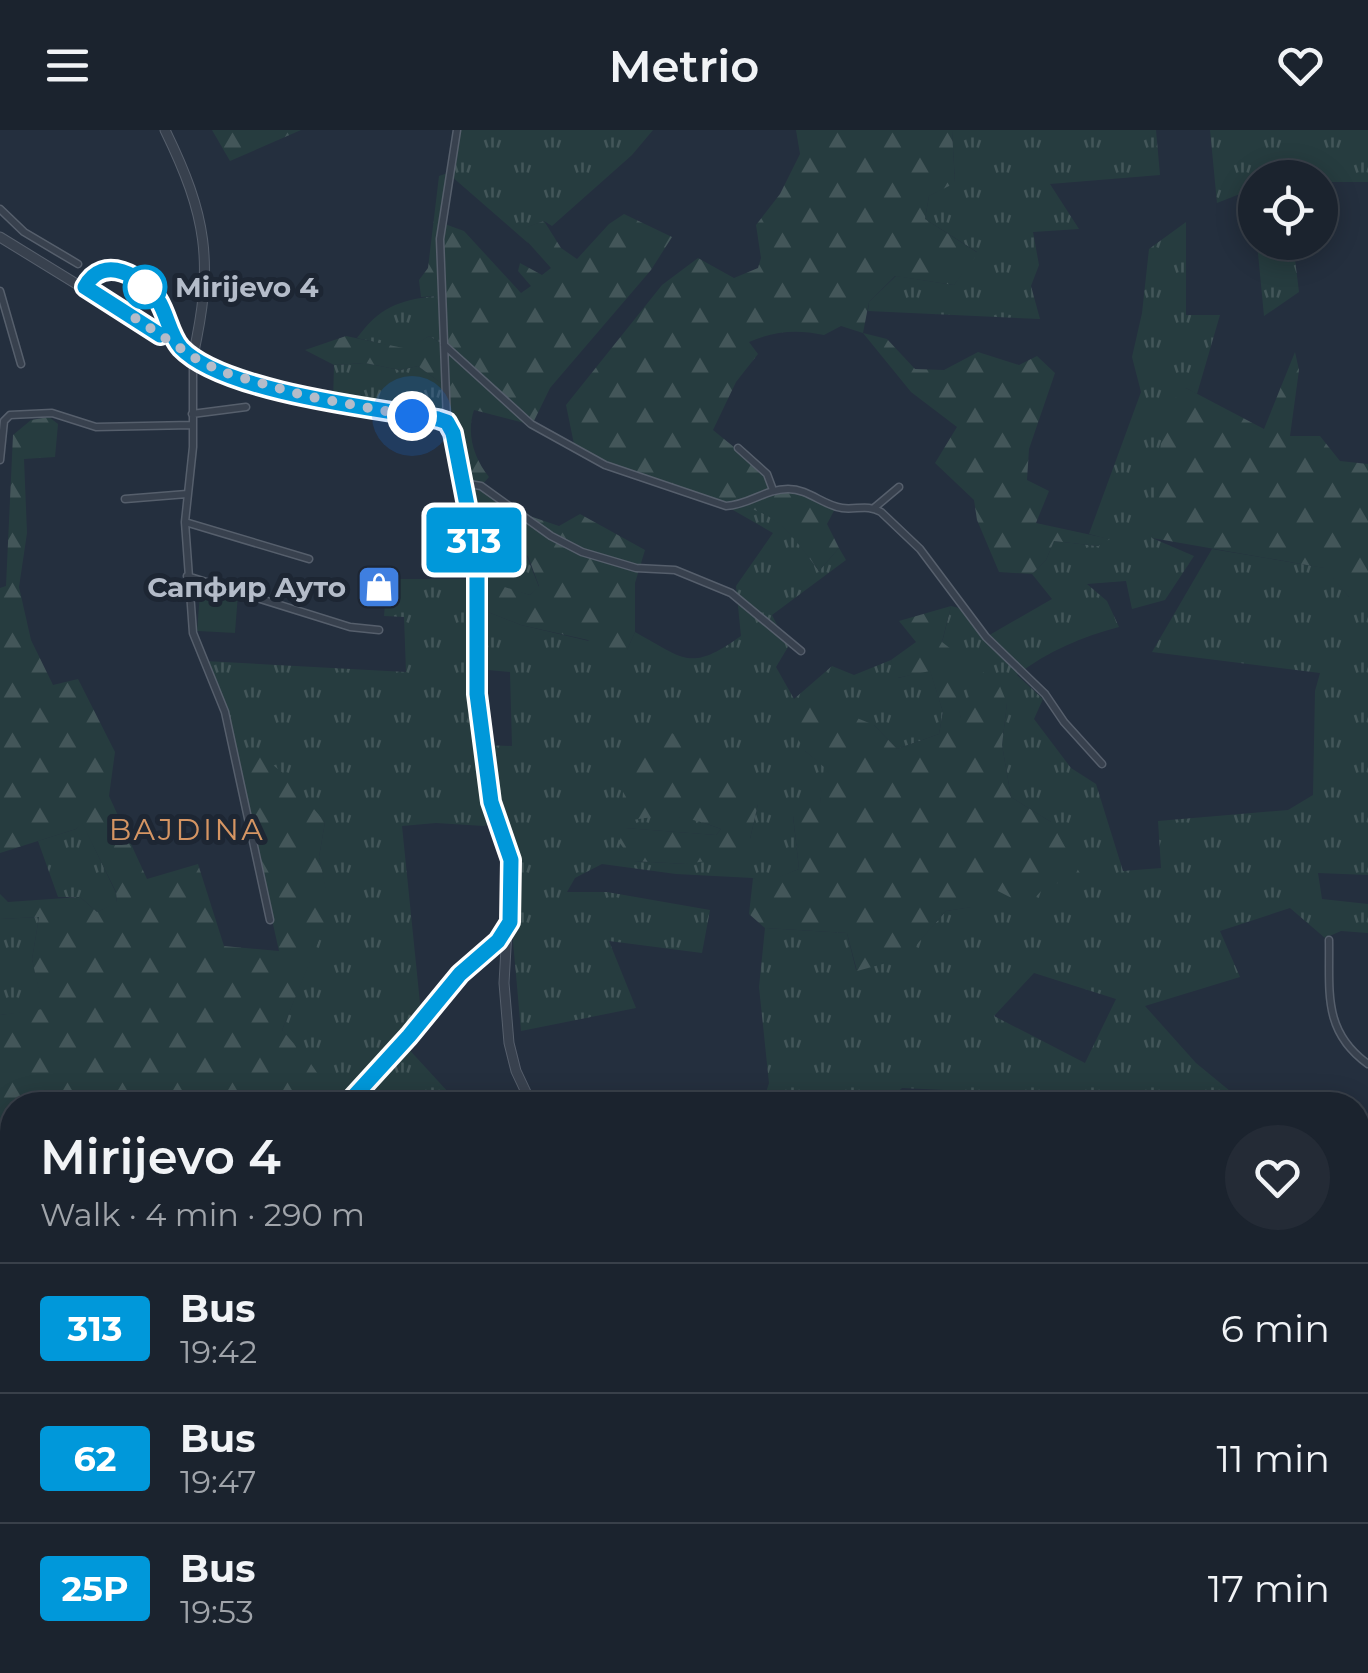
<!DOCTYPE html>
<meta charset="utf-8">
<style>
:root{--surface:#1b232e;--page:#242b36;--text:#f1f3f6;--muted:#a0a4aa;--line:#39404a}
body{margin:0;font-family:Montserrat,sans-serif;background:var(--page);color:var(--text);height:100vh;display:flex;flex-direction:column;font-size:38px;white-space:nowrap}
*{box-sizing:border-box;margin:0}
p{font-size:32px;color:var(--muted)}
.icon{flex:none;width:55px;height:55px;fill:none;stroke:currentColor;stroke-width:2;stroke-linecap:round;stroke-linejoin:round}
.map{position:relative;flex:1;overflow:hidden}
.drawer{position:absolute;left:0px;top:962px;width:1370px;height:582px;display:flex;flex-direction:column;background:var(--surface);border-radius:40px 40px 0 0;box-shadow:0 5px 25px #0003,0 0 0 2px var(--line)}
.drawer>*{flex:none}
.badge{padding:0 20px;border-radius:8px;font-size:35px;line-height:65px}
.buttons{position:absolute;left:1238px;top:30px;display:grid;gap:20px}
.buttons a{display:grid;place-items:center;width:100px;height:100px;border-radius:50%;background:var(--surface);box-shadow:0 5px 25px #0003,0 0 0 2px var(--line);font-size:50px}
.you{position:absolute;width:50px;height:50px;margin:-25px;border:8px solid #fff;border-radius:50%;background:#1a73e8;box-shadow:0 0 0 15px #1a73e833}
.map>.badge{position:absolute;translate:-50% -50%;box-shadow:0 0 0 5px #fff}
.round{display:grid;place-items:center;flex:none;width:105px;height:105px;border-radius:52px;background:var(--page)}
.overview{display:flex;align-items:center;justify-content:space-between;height:170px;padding:0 40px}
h1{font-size:48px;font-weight:600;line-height:75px}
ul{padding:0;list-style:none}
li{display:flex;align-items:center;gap:30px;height:130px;padding:0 40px;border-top:2px solid var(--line)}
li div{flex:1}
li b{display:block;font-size:38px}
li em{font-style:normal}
li .badge{min-width:110px;font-weight:700;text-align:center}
header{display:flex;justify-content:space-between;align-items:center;height:130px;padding:0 40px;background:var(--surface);font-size:45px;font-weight:600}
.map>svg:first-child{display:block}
</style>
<header><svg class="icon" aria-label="menu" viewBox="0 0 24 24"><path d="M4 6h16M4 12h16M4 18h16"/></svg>Metrio<svg class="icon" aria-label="heart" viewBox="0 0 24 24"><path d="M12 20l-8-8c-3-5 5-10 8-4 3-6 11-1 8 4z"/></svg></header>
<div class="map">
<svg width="1368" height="1543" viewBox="0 0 1368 1543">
<defs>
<pattern id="grass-tufts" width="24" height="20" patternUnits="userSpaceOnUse" patternTransform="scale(2.5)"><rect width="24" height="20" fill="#263c3f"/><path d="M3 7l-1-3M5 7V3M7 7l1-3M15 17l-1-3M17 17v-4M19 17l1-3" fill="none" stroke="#435659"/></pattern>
<pattern id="forest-firs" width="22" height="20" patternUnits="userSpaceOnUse" patternTransform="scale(2.5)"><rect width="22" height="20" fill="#263c3f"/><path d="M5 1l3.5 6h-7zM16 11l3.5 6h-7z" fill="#435659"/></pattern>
</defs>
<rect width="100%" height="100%" fill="#242f3e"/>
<path fill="url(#grass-tufts)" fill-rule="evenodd" d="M 457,0 L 653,0 L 632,25 L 552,96 L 544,91 L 525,98 L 528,113 L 450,45 Z
M 952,0 L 1156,0 L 1160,45 L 1050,54 L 1079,99 L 1033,102 L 1039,135 L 1031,156 L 1040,189 L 868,181 L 869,172 L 896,146 L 954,155 L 977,122 L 925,89 L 929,66 L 955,52 Z
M 1210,0 L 1368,0 L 1368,52 L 1320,52 L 1320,48 L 1255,48 L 1255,58 L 1217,73 Z
M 1186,92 L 1186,185 L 1220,185 L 1197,264 L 1186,258 L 1152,408 L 1194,426 L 1165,470 L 1132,479 L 1126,451 L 1087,454 L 1107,471 L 1119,497 C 1084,506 1046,522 1017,545 L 1043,569 L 1034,589 L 1071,638 L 1096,654 L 1123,741 L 1161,738 L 1158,691 L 1288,680 L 1313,665 L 1315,561 L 1320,543 L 1152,522 L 1212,419 L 1325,438 L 1349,467 L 1368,467 L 1368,745 L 1318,743 L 1322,769 L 1368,774 L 1368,803 L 1341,801 L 1325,808 L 1290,778 L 1220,801 L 1240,847 L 1145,876 L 1196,933 L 1247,975 L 964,975 L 946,960 L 902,958 L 882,975 L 762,975 L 769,953 L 759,857 L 765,798 L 847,803 L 856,840 L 905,827 L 946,781 L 971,777 L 1051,692 L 1011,667 L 1002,615 L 1007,573 L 961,589 L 942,513 L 951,476 L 963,479 L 986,507 L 1052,469 L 1032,444 L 1046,430 L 1054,411 L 1098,416 L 1108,409 L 1089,404 L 1141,262 L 1132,227 L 1142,183 L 1149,119 ZM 1034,843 L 1116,869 L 1085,933 L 994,886 Z
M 1257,113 L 1293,113 L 1299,162 L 1264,186 Z
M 436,166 L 441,171 L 444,215 L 429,206 L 408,220 L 357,208 C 379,178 398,170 436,166 Z
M 365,233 L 400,240 L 418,236 L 445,256 L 447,292 L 333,272 L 334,235 Z
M 488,374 L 518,404 L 539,457 L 530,465 L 509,459 L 478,478 L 521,495 L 627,520 L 635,502 C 686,530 690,542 741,506 L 736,456 L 773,403 L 726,376 C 775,375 793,406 819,441 L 839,418 L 846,430 L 772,485 L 788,517 L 776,537 L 794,569 L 832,536 L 854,545 L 891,530 L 898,548 L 930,540 L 943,582 L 939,604 L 897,619 L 874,595 L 805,621 L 825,637 L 820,674 L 793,686 L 799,739 L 763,754 L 753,748 L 676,744 L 602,734 L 575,748 L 567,762 L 607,762 L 710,780 L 702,823 L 609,811 L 636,878 L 521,901 L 508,755 L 511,730 L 497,691 L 484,696 L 436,693 L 402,696 L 421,883 L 405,915 L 460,975 L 394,975 L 364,954 L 346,975 L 339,975 L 282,900 L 330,781 L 319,727 L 325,692 L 236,628 L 225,582 L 205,531 L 406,542 L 404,487 L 384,486 L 387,449 L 479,449 L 477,427 L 491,419 ZM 477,539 L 510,542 L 512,616 L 484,615 ZM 758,674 L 750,709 L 686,734 L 633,731 L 625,698 L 716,705 L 721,699 L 690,688 L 651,685 Z
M 82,692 L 116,763 L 117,773 L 97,782 L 80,767 L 58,767 L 38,711 L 76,699 Z
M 39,787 L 32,829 L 44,880 L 0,885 L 0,789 Z
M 6,1068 L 12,1069 L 12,1208 L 0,1210 L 0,1086 Z
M 1358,1251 L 1368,1256 L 1368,1375 L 1358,1369 Z
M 269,1533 L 502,1533 L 500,1543 L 276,1543 Z"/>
<path fill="url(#forest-firs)" d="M 212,0 L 301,0 L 230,31 Z
M 796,0 L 952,0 L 955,53 L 929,66 L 925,89 L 978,123 L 954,155 L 895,146 L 869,172 L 863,203 L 887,209 L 915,239 L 944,240 L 978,222 L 1019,235 L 1037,226 L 1055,243 L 1029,319 L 1027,350 L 1049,361 L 1036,393 L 1110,409 L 1098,416 L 1054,411 L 1046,430 L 1032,444 L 999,442 L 977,390 L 974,370 L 935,333 L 957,297 L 911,262 L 863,203 L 841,196 L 824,205 C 797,199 774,201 749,212 L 758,224 L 736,252 L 713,300 L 767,344 L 773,360 L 790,359 L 836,377 L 827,394 L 839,418 L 819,441 C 793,407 774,375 726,376 L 605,335 L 575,319 L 566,275 L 662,155 L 698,128 L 734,148 L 758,138 L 761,128 L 756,95 L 780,64 L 800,24 Z
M 448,43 L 442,93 L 464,101 L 521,163 L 531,156 L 518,141 L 520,133 L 542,145 L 551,138 L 526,110 L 524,98 L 544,91 L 561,118 L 577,129 L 609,94 L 624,84 L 672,107 L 651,140 L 550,258 L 532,295 L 474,280 C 466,304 474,328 489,347 L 481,356 L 509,379 L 559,396 L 580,384 L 645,420 L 635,453 L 635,502 L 627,520 L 603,529 L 588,510 L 521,495 L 478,478 L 479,449 L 530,465 L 539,456 L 528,426 L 513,418 L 518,404 L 489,376 L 491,419 L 477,427 L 445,256 L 418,236 L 400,240 L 365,233 L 334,235 L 305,220 L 346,206 L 408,219 L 429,206 L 447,217 L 441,171 L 435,166 L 421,167 L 419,150 L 428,138 L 439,46 Z
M 1295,222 L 1299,240 L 1290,306 L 1320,306 L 1340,331 L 1368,334 L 1368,467 L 1349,467 L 1324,438 L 1152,408 L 1164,279 L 1186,258 L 1264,299 Z
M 49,287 L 58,294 L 55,327 L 24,329 L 27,403 L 19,457 L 31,510 L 53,555 L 78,549 L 115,622 L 109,666 L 147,749 L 198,734 L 224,816 L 279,821 L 236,628 L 261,625 L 285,645 L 325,692 L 319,727 L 331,781 L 282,900 L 309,931 L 339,975 L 12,975 L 12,1069 L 0,1067 L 0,885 L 43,879 L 32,829 L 39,787 L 0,789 L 0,764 L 8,772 L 80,767 L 97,782 L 117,772 L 116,762 L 82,693 L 76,699 L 0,723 L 0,458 L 6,456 L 13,305 L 31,290 Z
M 951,476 L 942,512 L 961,527 L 952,545 L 961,588 L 971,583 L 970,555 L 991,535 L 1007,573 L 1002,615 L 1011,667 L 1051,692 L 1082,747 L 1046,756 L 1027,776 L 992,758 L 972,777 L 946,781 L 905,828 L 857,841 L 847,803 L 765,798 L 749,784 L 753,748 L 763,753 L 799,739 L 793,685 L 820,673 L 824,637 L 805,621 L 789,594 L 794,570 L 830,577 L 874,595 L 897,619 L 939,604 L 943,582 L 930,541 L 897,548 L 891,530 L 916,512 L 899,491 Z
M 644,595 L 705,613 L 721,646 L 742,649 L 758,674 L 750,709 L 766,722 L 686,734 L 633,731 L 619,712 L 625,698 L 716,705 L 721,699 C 687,685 657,683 621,693 L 625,631 Z"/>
<path fill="#263c3f" d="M 200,463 L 238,465 L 235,503 L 197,501 Z"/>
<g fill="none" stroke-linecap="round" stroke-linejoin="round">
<defs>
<path id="minor" d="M 0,79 L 24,102 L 78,134
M 0,161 L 21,234
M 444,215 L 531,294 L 605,335 L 726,376 C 749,375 765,359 788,359 C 809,359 822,375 842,378 C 856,380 868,374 881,382 L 920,419 L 986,507 L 1045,564 L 1064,592 L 1102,634
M 193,226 L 193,317 L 185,392 L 193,503 L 225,582 L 270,790
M 192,284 L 246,277
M 447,292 L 440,109 L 457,0
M 738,318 L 767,344 L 773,360
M 0,330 L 4,291 L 10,285 L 52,283 L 96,297 L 192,295
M 463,353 L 481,356 L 551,406 L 582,422 L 636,438 L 675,440 L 731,463 L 801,521
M 125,369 L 187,364
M 874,378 L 899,357
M 185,392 L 309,429
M 187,446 L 350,497 L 379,500
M 1329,810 C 1330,861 1322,901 1368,934
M 1358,1009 L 1368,1008
M 1358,1369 L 1368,1375
M 269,1532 L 276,1543
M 672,1532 L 693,1543
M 554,1543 L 557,1532
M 598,1543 L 601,1532"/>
<path id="tertiary" d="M 165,0 C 207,86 214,132 193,226
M 0,107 L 210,236 L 281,260 L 396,284 L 438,289 L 450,296 L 478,434 L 476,544 L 487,646 L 491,672 L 511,730 L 504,853 L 509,913 L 516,941 L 532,975
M 346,975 L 409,906 L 460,844 L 498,811 L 507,799
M 778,1532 L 785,1543
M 205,1543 L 241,1532"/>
<path id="secondary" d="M 0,1377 L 12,1365
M 1000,1532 L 1055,1540 L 1215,1535 L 1265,1543"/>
</defs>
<use href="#minor" stroke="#565f6c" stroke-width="9"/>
<use href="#tertiary" stroke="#565f6c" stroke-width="11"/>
<use href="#secondary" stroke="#565f6c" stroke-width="12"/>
<use href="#minor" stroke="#38414e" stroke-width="6"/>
<use href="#tertiary" stroke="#38414e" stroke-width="9"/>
<use href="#secondary" stroke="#465061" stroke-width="10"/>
</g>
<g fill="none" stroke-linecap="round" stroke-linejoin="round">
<defs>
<path id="line" d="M 160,205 L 85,157 C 103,123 142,146 158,170 C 167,184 170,206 181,218 C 223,262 378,279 438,289 L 447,292 L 453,303 L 477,427 L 477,564 L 491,672 L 511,730 L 510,792 L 498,811 L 460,844 L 409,906 L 346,975"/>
</defs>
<use href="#line" stroke="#fff" stroke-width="22"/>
<use href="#line" stroke="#0098da" stroke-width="15"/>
<path stroke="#b4bcc9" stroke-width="10" stroke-dasharray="0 18" d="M 145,157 L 132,186 L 201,232 L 229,244 L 306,266 L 412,286"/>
</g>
<defs>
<symbol id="shop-square" viewBox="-11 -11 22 22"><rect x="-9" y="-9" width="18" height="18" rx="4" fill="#3f7fe0" stroke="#1d2633"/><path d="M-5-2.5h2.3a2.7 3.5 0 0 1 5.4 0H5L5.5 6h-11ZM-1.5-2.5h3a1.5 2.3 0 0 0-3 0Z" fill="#fff"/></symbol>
</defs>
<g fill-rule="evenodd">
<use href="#shop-square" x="354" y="432" width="50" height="50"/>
</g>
<circle fill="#fff" stroke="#0098da" stroke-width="5" cx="145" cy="157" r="20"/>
<g text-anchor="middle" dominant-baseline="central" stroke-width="10" stroke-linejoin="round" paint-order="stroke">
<g font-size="28" font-weight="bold" fill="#b4bcc9" stroke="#1d2633" text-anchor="start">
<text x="175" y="157">Mirijevo 4</text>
</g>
<g font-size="28" font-weight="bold" fill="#b4bcc9" stroke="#1d2633" text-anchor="end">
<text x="346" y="457">Сапфир Ауто</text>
</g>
<g font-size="30" letter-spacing="2.5" fill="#d59563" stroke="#1d2633">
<text x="187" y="699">BAJDINA</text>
</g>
</g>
</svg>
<div class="buttons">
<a><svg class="icon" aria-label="locate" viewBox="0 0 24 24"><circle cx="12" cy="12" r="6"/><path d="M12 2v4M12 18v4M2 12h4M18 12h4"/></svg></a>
</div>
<div class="you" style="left:412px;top:286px"></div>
<b class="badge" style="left:474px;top:410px;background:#0098da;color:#fff">313</b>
<section class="drawer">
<div class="overview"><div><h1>Mirijevo 4</h1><p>Walk · 4 min · 290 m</p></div><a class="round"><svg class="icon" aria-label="heart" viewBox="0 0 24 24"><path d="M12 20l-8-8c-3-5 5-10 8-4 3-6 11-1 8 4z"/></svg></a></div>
<ul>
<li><span class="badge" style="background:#0098da;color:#fff">313</span><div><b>Bus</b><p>19:42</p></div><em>6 min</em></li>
<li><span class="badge" style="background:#0098da;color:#fff">62</span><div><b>Bus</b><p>19:47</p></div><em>11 min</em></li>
<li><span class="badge" style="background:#0098da;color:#fff">25P</span><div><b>Bus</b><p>19:53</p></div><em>17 min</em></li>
</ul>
</section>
</div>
